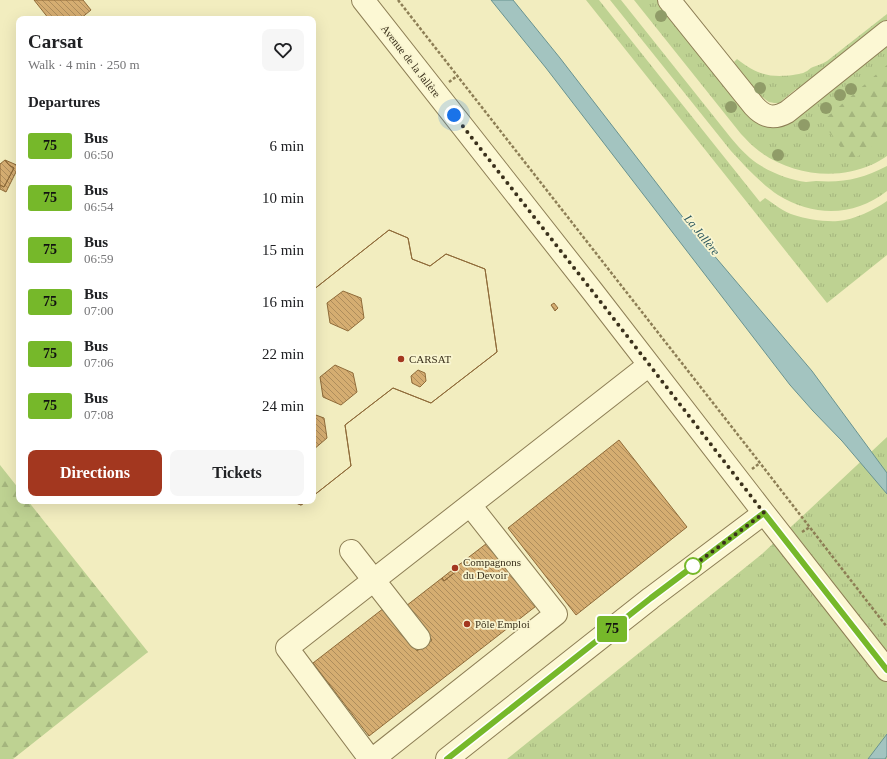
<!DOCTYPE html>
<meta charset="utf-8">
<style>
:root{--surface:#fff;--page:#f6f6f6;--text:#202124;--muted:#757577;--accent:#a3371f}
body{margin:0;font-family:"Times New Roman",serif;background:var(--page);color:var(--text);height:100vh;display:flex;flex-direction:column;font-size:15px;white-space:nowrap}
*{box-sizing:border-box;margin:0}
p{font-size:13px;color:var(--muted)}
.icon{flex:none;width:22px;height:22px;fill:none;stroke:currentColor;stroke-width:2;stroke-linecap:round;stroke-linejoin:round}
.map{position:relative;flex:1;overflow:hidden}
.panel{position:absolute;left:16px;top:16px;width:300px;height:488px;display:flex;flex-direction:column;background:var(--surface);border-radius:8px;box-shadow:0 4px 16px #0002}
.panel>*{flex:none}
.badge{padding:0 8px;border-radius:3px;font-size:14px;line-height:26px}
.you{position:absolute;width:20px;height:20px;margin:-10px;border:3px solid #fff;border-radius:50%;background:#1a73e8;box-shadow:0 0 0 6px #1a73e833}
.map>.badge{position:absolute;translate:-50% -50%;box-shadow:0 0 0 2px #fff}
h2{padding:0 12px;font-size:15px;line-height:36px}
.round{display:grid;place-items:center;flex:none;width:42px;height:42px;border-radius:8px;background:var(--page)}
.head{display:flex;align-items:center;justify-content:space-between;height:68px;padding:0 12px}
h1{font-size:19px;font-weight:700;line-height:30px}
.button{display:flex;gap:8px;margin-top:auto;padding:8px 12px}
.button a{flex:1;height:46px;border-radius:8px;background:var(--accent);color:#fff;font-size:16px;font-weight:700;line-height:46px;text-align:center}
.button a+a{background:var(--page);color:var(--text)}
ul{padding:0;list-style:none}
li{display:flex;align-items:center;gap:12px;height:52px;padding:0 12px}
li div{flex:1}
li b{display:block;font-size:15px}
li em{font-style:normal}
li .badge{min-width:44px;font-weight:700;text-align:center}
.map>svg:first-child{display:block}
</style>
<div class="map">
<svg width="887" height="759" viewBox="0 0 887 759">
<defs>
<pattern id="grass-tufts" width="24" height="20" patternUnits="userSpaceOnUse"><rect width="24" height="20" fill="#bed292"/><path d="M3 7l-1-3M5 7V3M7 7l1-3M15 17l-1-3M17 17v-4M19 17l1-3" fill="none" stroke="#a4b57d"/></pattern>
<pattern id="forest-firs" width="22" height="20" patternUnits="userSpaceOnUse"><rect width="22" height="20" fill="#bed292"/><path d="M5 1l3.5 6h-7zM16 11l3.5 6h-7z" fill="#a4b57d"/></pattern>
<pattern id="building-back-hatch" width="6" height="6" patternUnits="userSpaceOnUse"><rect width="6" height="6" fill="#d5ad71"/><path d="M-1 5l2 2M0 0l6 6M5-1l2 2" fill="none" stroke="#ae8d5c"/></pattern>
</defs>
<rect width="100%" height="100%" fill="#f2edbf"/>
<path fill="url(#grass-tufts)" d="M 586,0 L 599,0 L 760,202 L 765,198 C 774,204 784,212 794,215 C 806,219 825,222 838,221 C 854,220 874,210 887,201 L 887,255 L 827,303 Z
M 610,0 L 621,0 L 731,138 C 737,145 743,152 750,158 C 764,170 788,180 806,182 C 809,182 813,181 816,181 C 843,183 862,179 887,166 L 887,191 C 854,217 814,217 778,195 C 761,184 745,166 731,151 Z
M 634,0 L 661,0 L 749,110 L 799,109 L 803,114 L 887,46 L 887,156 C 882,159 876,163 871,165 C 835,181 790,174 759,151 C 752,146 747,140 741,134 Z
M 887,14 L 887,24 L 800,93 L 796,89 L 779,103 C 775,103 773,103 769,102 C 760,98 741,71 734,62 L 737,59 C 756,74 769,78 793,75 C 796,74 802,74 805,72 C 808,71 810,68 813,67 C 818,65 822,64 827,61 Z
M 887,437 L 887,759 L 507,759 L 762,554 Z"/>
<path fill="url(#forest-firs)" d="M 887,65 L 887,135 C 880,140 861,157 853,158 C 850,159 850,158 847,156 L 825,126 L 823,122 L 825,119 Z
M 0,465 L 19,489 L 19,501 L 28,501 L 148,652 L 13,759 L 0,759 Z"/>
<path fill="#a3c4c0" stroke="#699390" d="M 491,0 L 513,0 L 560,58 L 695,233 L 812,371 L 887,473 L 887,494 L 842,441 L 813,411 L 790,385 L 546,68 Z
M 887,734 L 887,756 L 885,759 L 868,759 Z"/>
<path fill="url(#building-back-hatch)" stroke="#8f6b39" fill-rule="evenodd" d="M 34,0 L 83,0 L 91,10 L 80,19 L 49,19 Z
M 5,160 L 19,166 L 6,192 L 0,189 L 0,185 L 4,187 L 14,168 L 9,165 Z
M 5,160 L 9,165 L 14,168 L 4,187 L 0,185 L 0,164 Z
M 389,230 L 408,238 L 412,259 L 425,264 L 430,266 L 446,254 L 485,269 L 497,352 L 431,403 L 393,388 L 345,425 L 351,466 L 313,496 L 313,450 L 327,438 L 324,418 L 313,414 L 313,290 ZM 343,291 L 361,298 L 364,318 L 348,331 L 330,323 L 327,303 ZM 335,365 L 353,373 L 357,392 L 341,405 L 323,397 L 320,377 ZM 418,370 L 425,373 L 426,381 L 420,387 L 412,383 L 411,376 Z
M 389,230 L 408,238 L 412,259 L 425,264 L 430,266 L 446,254 L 485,269 L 497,352 L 431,403 L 393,388 L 345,425 L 351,466 L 313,496 L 313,290 Z
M 554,303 L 558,308 L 555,311 L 551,305 Z
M 619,440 L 687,527 L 576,615 L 508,528 Z
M 291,501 L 307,501 L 301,505 Z
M 291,501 L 307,501 L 301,505 Z
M 491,540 L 540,603 L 369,736 L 313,663 L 384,608 L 417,651 L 432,640 L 406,606 L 442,578 L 444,581 L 458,570 L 456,567 Z
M 456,567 L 458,570 L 444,581 L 442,578 Z"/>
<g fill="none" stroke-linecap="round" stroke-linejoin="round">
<defs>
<path id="minor" d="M 363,0 L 593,292 L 764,513 L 887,670
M 669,0 L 754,106 C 764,117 773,120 787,112 L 887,32
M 351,551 L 419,638
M 370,759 L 287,648 L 649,365
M 373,759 L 556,614 L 470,505
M 447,759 L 651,598 L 764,513"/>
</defs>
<use href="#minor" stroke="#8d7e55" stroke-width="24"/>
<path stroke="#8d7e55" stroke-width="2.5" stroke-dasharray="3 2" stroke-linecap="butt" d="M 398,0 L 760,463 L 887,627
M 449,82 L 457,76
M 752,469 L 760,463
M 802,532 L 810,527"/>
<use href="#minor" stroke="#fcf8d4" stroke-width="22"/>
</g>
<g fill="#909c68">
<circle cx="661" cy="16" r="6"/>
<circle cx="760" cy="88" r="6"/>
<circle cx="851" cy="89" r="6"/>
<circle cx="840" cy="95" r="6"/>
<circle cx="731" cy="107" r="6"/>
<circle cx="826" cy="108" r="6"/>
<circle cx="804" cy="125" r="6"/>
<circle cx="778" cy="155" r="6"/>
</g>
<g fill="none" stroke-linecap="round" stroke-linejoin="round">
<defs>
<path id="line" d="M 447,759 L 651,598 L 764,513 L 887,670"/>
</defs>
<use href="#line" stroke="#fff" stroke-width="9"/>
<use href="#line" stroke="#76b82a" stroke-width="6"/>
<path stroke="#3b311c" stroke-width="4" stroke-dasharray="0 7.2" d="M 454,115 L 593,292 L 764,513 L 693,566"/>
</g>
<g fill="#a3371f" stroke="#f9f5d0" stroke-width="1.5">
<circle cx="401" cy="359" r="4"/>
<circle cx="455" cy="568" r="4"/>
<circle cx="467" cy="624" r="4"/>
</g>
<circle fill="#fff" stroke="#76b82a" stroke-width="2" cx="693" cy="566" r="8"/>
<g text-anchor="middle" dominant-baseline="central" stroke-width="3.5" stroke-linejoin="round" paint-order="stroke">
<g font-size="11" fill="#3b311c" stroke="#f9f5d0">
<text transform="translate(411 61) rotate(52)">Avenue de la Jallère</text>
</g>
<g font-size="11" fill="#3b311c" stroke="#f9f5d0" text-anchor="start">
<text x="409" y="359">CARSAT</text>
<text x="463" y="562">Compagnons<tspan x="463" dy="13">du Devoir</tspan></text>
<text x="475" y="624">Pôle Emploi</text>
</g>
<g font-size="12" font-style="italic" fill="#29565d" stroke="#f9f5d0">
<text transform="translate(702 235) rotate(51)">La Jallère</text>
</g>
</g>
</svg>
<div class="you" style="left:454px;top:115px"></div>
<b class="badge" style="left:612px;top:629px;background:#76b82a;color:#111">75</b>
<section class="panel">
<div class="head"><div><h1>Carsat</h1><p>Walk · 4 min · 250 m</p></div><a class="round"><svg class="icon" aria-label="heart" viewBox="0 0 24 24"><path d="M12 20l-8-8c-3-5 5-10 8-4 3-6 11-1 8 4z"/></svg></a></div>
<h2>Departures</h2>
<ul>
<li><span class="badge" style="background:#76b82a;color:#111">75</span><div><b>Bus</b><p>06:50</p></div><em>6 min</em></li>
<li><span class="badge" style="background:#76b82a;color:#111">75</span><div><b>Bus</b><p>06:54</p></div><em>10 min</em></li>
<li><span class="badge" style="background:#76b82a;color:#111">75</span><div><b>Bus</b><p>06:59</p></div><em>15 min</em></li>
<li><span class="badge" style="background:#76b82a;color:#111">75</span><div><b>Bus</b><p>07:00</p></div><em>16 min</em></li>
<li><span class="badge" style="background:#76b82a;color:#111">75</span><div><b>Bus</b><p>07:06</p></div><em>22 min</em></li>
<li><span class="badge" style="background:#76b82a;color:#111">75</span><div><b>Bus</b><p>07:08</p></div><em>24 min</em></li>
</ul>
<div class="button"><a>Directions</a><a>Tickets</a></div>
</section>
</div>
